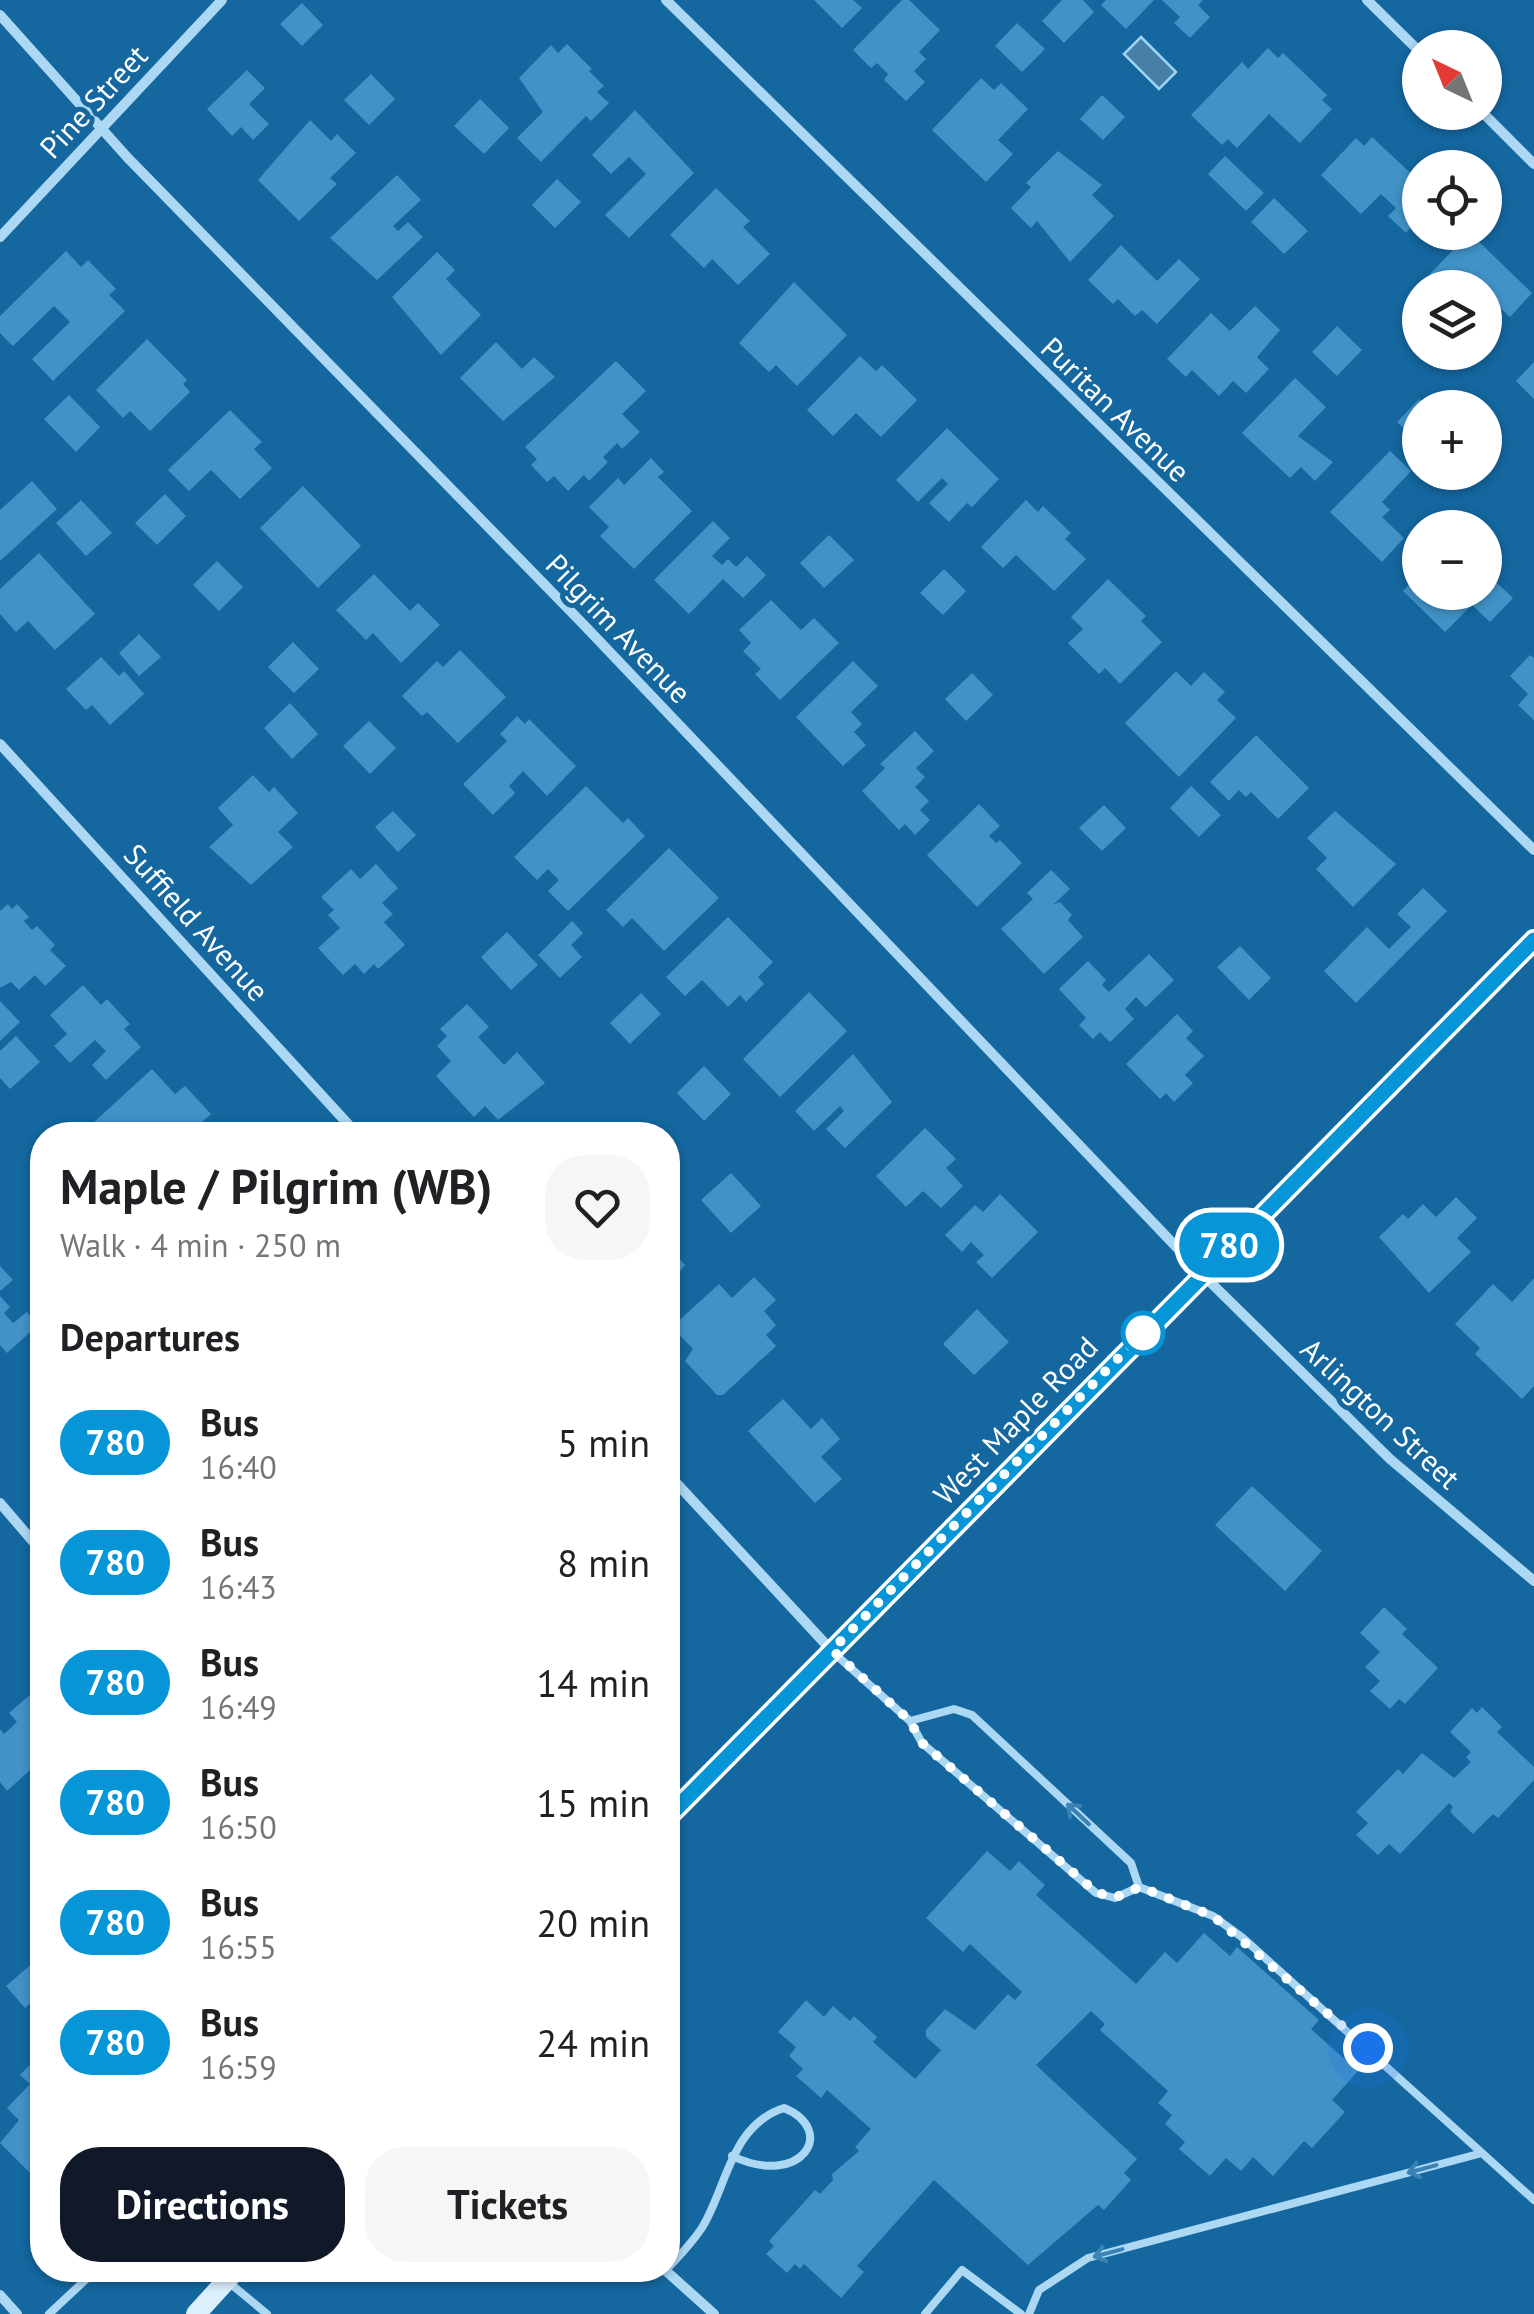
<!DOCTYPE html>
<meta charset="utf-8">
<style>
:root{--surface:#fff;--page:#f6f6f6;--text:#202124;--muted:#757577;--accent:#111827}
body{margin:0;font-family:"PT Sans",sans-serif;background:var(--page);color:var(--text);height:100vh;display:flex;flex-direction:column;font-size:38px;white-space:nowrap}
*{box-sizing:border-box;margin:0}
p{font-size:32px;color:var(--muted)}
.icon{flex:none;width:55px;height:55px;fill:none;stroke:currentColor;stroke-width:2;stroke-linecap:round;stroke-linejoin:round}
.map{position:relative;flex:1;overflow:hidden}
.sheet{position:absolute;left:30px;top:1122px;width:650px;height:1160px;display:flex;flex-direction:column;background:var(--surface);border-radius:40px;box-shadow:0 2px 8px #0004}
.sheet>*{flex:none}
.badge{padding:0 20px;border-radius:32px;font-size:35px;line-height:65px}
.needle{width:65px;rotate:317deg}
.controls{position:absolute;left:1402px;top:30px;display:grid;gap:20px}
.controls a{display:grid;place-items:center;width:100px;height:100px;border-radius:50%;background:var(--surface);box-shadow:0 2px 8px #0004;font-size:50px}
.you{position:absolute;width:50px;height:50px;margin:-25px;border:8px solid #fff;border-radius:50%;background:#1a73e8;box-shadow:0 0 0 15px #1a73e833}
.map>.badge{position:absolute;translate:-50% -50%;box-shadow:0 0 0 5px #fff}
h2{padding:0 30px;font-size:38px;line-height:90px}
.round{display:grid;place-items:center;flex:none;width:105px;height:105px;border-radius:40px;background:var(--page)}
.overview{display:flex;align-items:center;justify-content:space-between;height:170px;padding:0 30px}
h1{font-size:48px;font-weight:800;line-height:75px}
.action{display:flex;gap:20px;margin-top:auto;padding:20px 30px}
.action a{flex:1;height:115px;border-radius:40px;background:var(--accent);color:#fff;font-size:40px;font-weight:800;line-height:115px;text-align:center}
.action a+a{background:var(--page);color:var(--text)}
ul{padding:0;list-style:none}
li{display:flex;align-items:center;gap:30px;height:120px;padding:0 30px}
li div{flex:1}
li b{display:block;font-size:38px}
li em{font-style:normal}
li .badge{min-width:110px;font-weight:700;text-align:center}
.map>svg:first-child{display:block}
</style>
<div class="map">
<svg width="1534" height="2314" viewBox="0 0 1534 2314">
<rect width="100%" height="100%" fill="#14679f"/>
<path fill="#477fa7" stroke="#9ed5f7" stroke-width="2.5" d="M 1141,37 L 1176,72 L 1159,89 L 1124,54 Z"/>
<path fill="#4192c7" d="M 814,0 L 853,0 L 862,8 L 842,28 Z
M 902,0 L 909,0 L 940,30 L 919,52 L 926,59 L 914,71 L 925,82 L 906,101 L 884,80 L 888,74 L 877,63 L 871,68 L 853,50 Z
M 1062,0 L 1083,0 L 1094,12 L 1064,43 L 1042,21 Z
M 1106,0 L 1154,0 L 1126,29 L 1101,5 Z
M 1162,0 L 1203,0 L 1198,5 L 1210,17 L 1190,38 L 1174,23 L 1180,17 Z
M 302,3 L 323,25 L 302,46 L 280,24 Z
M 1017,23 L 1045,49 L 1022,72 L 995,46 Z
M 567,44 L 592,69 L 589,71 L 604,86 L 597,92 L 609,103 L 591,121 L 586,116 L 541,162 L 517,138 L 543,112 L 519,78 L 551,45 L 558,53 Z
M 1268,48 L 1278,58 L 1283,53 L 1327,95 L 1322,100 L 1332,109 L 1300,143 L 1269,114 L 1237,148 L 1228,139 L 1222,145 L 1191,115 L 1242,62 L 1248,69 Z
M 247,70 L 265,88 L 249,104 L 269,124 L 253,140 L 241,127 L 232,136 L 207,109 Z
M 371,74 L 395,99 L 369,125 L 344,100 Z
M 981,78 L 994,90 L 1001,83 L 1028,109 L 998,140 L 1013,154 L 986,182 L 932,130 Z
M 1102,95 L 1125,117 L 1103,140 L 1080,119 Z
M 480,99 L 509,128 L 484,154 L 454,126 Z
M 635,110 L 694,173 L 629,238 L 605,215 L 646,174 L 629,157 L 611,174 L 592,155 Z
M 310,120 L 331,141 L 337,134 L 356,153 L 330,178 L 337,184 L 299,221 L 258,180 Z
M 1372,137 L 1420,182 L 1412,194 L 1420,202 L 1420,218 L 1406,233 L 1388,216 L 1396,208 L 1381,194 L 1361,214 L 1321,175 L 1356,138 L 1364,146 Z
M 1058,151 L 1102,185 L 1092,195 L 1114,216 L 1070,262 L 1037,221 L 1031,228 L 1011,208 L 1031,187 L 1026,183 Z
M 1225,156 L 1264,193 L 1246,211 L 1208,174 Z
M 397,175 L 421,200 L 393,226 L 398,231 L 408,222 L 423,237 L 377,280 L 330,238 Z
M 557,179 L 581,202 L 555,228 L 532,205 Z
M 716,188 L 750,221 L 743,227 L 770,254 L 738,285 L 712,259 L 704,268 L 670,235 Z
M 1274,198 L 1308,231 L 1284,254 L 1251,222 Z
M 1447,232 L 1469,232 L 1532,293 L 1510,317 L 1485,294 L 1485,288 L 1462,288 L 1454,280 L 1442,288 L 1429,275 L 1453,250 L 1441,239 Z
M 1121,245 L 1157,281 L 1179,259 L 1200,279 L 1157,324 L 1142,310 L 1135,316 L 1118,299 L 1113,304 L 1088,280 Z
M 66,251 L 81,267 L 88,260 L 116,289 L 109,295 L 125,311 L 53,381 L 32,359 L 70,322 L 54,306 L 13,346 L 0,333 L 0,316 Z
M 437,252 L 455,270 L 446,279 L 481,315 L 441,355 L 392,297 Z
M 794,282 L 847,335 L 797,386 L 776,365 L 769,372 L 739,343 Z
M 1255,306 L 1280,330 L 1257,357 L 1269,369 L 1246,393 L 1233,381 L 1219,396 L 1192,370 L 1186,377 L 1167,359 L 1211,313 L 1230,331 Z
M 1337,326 L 1362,350 L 1337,376 L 1312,352 Z
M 147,339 L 187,380 L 183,384 L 190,392 L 150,431 L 130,411 L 123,418 L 96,390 Z
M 496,342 L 522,369 L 534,357 L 555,377 L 503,421 L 460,378 Z
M 860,356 L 876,371 L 882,365 L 917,400 L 881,437 L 856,413 L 833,436 L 807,410 Z
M 616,361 L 646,391 L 622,414 L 640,432 L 622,449 L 617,443 L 603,457 L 608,462 L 589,481 L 584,475 L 568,491 L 554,476 L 547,482 L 531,465 L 537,459 L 525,447 Z
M 1534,362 L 1534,399 L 1516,381 Z
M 1295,378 L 1326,407 L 1298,436 L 1333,462 L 1315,481 L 1301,467 L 1290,478 L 1242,433 Z
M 69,395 L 100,427 L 76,452 L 44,419 Z
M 1419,399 L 1428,408 L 1420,408 L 1420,444 L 1397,422 Z
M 230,410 L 262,442 L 254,449 L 272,468 L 240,499 L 211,470 L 189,491 L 168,470 Z
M 947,428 L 999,479 L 972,507 L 967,503 L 949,522 L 929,503 L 948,484 L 942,478 L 918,502 L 896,480 Z
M 1390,451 L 1411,471 L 1382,502 L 1390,510 L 1382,517 L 1404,538 L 1382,562 L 1330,512 Z
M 651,458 L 664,472 L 658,477 L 692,511 L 634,569 L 600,536 L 609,527 L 589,507 L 618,478 L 624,485 Z
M 32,481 L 57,509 L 0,561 L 0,510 Z
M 303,486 L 361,546 L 318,588 L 260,528 Z
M 165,494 L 186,516 L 157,545 L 135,523 Z
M 81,500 L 112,533 L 86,556 L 56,523 Z
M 1026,500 L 1038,512 L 1043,506 L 1071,533 L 1065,539 L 1086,559 L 1054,591 L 1016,555 L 1003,568 L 981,547 Z
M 713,521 L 730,538 L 712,556 L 722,565 L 728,559 L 736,567 L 747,556 L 766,575 L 743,598 L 723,579 L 689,614 L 654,580 Z
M 829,535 L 854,560 L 824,588 L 800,563 Z
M 39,553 L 95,614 L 55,650 L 28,621 L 16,632 L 0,614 L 0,589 Z
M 217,561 L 243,587 L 219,611 L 193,585 Z
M 944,569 L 966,591 L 943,615 L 920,593 Z
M 1485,572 L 1513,598 L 1490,622 L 1472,605 L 1445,632 L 1403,591 L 1420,573 L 1420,592 L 1485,592 Z
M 374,574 L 410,611 L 418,603 L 440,625 L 401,663 L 373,633 L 366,640 L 336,610 Z
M 1108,579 L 1146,616 L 1141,621 L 1162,642 L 1120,684 L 1105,668 L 1099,674 L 1068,643 L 1083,629 L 1071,617 Z
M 771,600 L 801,630 L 814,618 L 839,643 L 780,700 L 755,674 L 761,669 L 743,651 L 751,643 L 739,630 Z
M 139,634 L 161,657 L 139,676 L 119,653 Z
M 293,642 L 319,669 L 294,693 L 268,667 Z
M 460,650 L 506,697 L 458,743 L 427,712 L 422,716 L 402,696 L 437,661 L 443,667 Z
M 1530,655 L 1534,658 L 1534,720 L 1518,705 L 1528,694 L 1510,676 Z
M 101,657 L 119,676 L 124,671 L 144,694 L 110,725 L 92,705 L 86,710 L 66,689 Z
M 853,661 L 878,686 L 851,712 L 862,724 L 854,732 L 866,745 L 843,766 L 796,717 Z
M 1176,671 L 1191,686 L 1204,672 L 1225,692 L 1217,700 L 1236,718 L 1179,777 L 1125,723 Z
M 972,673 L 993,695 L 966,721 L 945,699 Z
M 290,703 L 318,734 L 292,759 L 264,728 Z
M 517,716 L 525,724 L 529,719 L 576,766 L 547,796 L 523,771 L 509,786 L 515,793 L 493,815 L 463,784 L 507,741 L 500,734 Z
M 369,721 L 396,748 L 370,774 L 343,746 Z
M 915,731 L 934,751 L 916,768 L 925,777 L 915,787 L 929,801 L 920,810 L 930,820 L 915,835 L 905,824 L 899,830 L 862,791 L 885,768 L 880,764 Z
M 1256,735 L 1309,788 L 1278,819 L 1251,792 L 1246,797 L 1239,790 L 1229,801 L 1210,782 Z
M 253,775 L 269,792 L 274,787 L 298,813 L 278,832 L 293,847 L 251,885 L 209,847 L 233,825 L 218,808 Z
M 586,786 L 623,823 L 628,818 L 645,836 L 568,911 L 548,891 L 559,880 L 548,869 L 537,880 L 514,857 Z
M 1191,786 L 1221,815 L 1199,837 L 1170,808 Z
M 979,804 L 1000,826 L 989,836 L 996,843 L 1000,840 L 1022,863 L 977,907 L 927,855 Z
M 1104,805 L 1126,828 L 1102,851 L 1079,828 Z
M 393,811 L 416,835 L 398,852 L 375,827 Z
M 1335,811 L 1396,864 L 1353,907 L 1316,869 L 1327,858 L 1307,838 Z
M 669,848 L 719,898 L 664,951 L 632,918 L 623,927 L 606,910 Z
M 376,864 L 398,888 L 382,903 L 393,914 L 384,922 L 405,945 L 378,969 L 374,964 L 364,974 L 355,964 L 343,975 L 318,948 L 340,928 L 328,915 L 334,910 L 321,897 L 351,869 L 360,879 Z
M 1051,870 L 1070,889 L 1053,905 L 1060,902 L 1072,915 L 1068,920 L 1083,937 L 1044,974 L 1001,929 L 1033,899 L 1027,893 Z
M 1423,888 L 1447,911 L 1356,1003 L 1324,971 L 1367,927 L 1389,949 L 1411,927 L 1397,914 Z
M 8,904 L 12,909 L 17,904 L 29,917 L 24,921 L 32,930 L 37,926 L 55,945 L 50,950 L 66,966 L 45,986 L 35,975 L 19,990 L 11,982 L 0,988 L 0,911 Z
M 728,917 L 773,962 L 758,977 L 764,984 L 746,1002 L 740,995 L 728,1007 L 702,980 L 685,996 L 666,977 Z
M 572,921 L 583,933 L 571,945 L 582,957 L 560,978 L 538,955 Z
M 507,932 L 538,965 L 511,990 L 481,957 Z
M 1240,946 L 1271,978 L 1249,1000 L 1217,967 Z
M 1149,954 L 1174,980 L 1146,1007 L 1136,997 L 1125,1009 L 1134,1019 L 1110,1042 L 1100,1032 L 1093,1039 L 1079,1025 L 1086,1018 L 1059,989 L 1088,961 L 1106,980 L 1102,985 L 1109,992 Z
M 83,985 L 101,1005 L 107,999 L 130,1024 L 124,1029 L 141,1047 L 106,1080 L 92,1065 L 106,1051 L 95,1040 L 70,1063 L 54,1046 L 67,1034 L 50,1015 Z
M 809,992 L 847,1031 L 780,1097 L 743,1059 Z
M 641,993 L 661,1014 L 630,1044 L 610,1023 Z
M 0,1001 L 20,1022 L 0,1041 Z
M 467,1004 L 489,1027 L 478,1037 L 504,1065 L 517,1052 L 545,1083 L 498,1120 L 485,1106 L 474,1117 L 436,1076 L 451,1061 L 437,1046 L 447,1036 L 440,1029 Z
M 1177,1014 L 1193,1031 L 1186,1038 L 1204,1056 L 1185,1075 L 1193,1083 L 1174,1102 L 1166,1093 L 1160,1099 L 1126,1064 Z
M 16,1036 L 40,1062 L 10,1089 L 0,1078 L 0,1051 Z
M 853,1054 L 892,1102 L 845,1148 L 826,1129 L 844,1111 L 840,1106 L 814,1131 L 795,1111 Z
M 704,1066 L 731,1094 L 704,1121 L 677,1093 Z
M 152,1069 L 175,1094 L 185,1086 L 211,1114 L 188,1135 L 104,1135 L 93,1123 Z
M 925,1128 L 956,1159 L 946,1168 L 963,1186 L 941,1208 L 923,1191 L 906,1207 L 876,1176 Z
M 731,1173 L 761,1206 L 731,1233 L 701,1200 Z
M 1000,1194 L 1038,1232 L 992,1278 L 976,1262 L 984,1255 L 971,1242 L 962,1252 L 945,1235 L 975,1205 L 983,1212 Z
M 1456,1197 L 1477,1218 L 1457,1238 L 1471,1252 L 1429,1293 L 1379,1237 L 1403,1214 L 1408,1219 L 1423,1204 L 1436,1217 Z
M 42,1213 L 42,1236 L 31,1223 Z
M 668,1247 L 685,1265 L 668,1286 Z
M 0,1266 L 13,1280 L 0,1291 Z
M 754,1277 L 776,1300 L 764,1311 L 776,1325 L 766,1335 L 776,1346 L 723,1395 L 717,1395 L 685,1361 L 693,1349 L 672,1327 L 719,1284 L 732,1298 Z
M 1534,1278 L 1534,1386 L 1522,1399 L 1475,1354 L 1480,1348 L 1455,1324 L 1493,1284 L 1512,1302 Z
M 0,1296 L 10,1307 L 4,1313 L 13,1323 L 27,1312 L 38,1325 L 7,1353 L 0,1345 Z
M 977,1309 L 1009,1342 L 974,1375 L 943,1344 Z
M 42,1388 L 42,1410 L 32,1398 Z
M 783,1399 L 811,1429 L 822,1418 L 840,1439 L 821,1457 L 842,1479 L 815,1503 L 748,1431 Z
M 1252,1486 L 1322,1551 L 1285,1591 L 1215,1525 Z
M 1384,1607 L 1407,1629 L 1402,1634 L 1438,1668 L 1405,1704 L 1399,1699 L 1390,1709 L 1370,1691 L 1380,1681 L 1365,1667 L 1380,1652 L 1360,1633 Z
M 39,1687 L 42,1759 L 7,1791 L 0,1782 L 0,1729 L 4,1734 L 17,1722 L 9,1713 Z
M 1482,1707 L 1502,1727 L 1497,1732 L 1534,1767 L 1534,1780 L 1498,1818 L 1493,1814 L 1473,1834 L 1450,1812 L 1453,1807 L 1449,1803 L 1400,1854 L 1389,1844 L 1378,1855 L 1356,1835 L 1368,1823 L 1356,1812 L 1398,1769 L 1403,1774 L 1422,1753 L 1454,1778 L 1471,1762 L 1466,1757 L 1471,1752 L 1450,1732 L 1472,1708 L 1477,1713 Z
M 987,1851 L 1010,1871 L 1019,1861 L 1036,1877 L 1045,1885 L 1036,1895 L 1136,1984 L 1165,1952 L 1177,1963 L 1204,1933 L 1230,1956 L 1237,1947 L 1319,2020 L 1311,2029 L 1358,2071 L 1332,2100 L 1345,2112 L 1312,2148 L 1304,2141 L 1273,2176 L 1253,2157 L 1241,2171 L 1226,2158 L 1210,2176 L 1179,2149 L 1185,2142 L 1165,2124 L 1172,2115 L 1158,2103 L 1168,2091 L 1100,2030 L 1105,2024 L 1091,2011 L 1036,2065 L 1137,2159 L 1124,2173 L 1131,2180 L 1104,2210 L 1098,2205 L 1028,2265 L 934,2180 L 857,2266 L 864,2272 L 841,2298 L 804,2264 L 800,2269 L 795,2264 L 787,2273 L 766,2254 L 774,2246 L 769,2241 L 815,2190 L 820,2194 L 833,2180 L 832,2174 L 859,2151 L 855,2147 L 871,2129 L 827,2090 L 821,2098 L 796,2076 L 803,2069 L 789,2056 L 796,2047 L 778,2032 L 806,2000 L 824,2017 L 833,2006 L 850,2021 L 854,2016 L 877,2037 L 873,2042 L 915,2079 L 941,2050 L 926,2037 L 926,2030 L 945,2009 L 975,2030 L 1008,1994 L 1015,2000 L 1022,1992 L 970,1944 L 963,1952 L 926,1918 Z
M 35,1961 L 42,1970 L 42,1993 L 25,2008 L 6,1986 Z
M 42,2052 L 42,2185 L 0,2143 L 19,2120 L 7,2108 L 30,2084 L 20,2075 Z"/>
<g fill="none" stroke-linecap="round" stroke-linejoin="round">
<path stroke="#acd8f4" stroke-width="8" d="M 835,1654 L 910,1721 L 922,1743 L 1096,1893 L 1115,1898 L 1139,1887 L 1213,1916 L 1243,1938 L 1482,2153
M 910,1721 L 954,1709 L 972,1715 L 1131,1863 L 1139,1887
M 668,2268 C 680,2255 694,2241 703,2226 C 727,2186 731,2125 784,2108 C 838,2130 802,2189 732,2156
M 214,2270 L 267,2314
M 49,2314 L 96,2270
M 925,2314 L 962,2270 L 1021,2314
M 1029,2314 L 1039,2290 L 1088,2258 L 1482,2153 L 1534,2200"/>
<path stroke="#acd8f4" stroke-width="10" d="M 666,0 L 1534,850
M 1367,0 L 1420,52
M 0,15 L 127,157 L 584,625 L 1202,1274 L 1390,1459 L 1534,1581
M 1482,112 L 1534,164
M 0,237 L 222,0
M 0,744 L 358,1135
M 668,1474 L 832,1651
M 0,1503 L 42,1552
M 665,2270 L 714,2314
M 0,2295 L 17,2314"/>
<path stroke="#dceffd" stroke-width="20" d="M 668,1817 L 1534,940
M 196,2314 L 236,2270"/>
</g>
<defs><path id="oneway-shaft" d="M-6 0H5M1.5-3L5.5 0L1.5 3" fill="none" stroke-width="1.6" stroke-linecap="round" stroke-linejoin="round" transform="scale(2.5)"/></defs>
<g stroke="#3a83b4">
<use href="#oneway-shaft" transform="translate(1078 1814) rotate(-137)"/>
<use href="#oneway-shaft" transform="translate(1422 2169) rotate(165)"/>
<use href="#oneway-shaft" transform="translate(1108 2253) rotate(165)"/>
</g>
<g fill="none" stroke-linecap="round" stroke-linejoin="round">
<defs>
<path id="line" d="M 668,1817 L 1534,940"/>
</defs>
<use href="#line" stroke="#fff" stroke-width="22"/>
<use href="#line" stroke="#0696d7" stroke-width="15"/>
<path stroke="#fff" stroke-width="10" stroke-dasharray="0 18" d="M 1143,1333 L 832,1650 L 910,1721 L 922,1743 L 1096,1892 L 1114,1898 L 1140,1887 L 1213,1916 L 1368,2048"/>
</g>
<circle fill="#fff" stroke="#0696d7" stroke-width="5" cx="1143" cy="1333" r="20"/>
<g text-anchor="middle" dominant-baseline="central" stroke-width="10" stroke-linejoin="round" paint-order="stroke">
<g font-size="30" fill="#fff" stroke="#14679f">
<text transform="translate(93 101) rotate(-47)">Pine Street</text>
<text transform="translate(1116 409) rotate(44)">Puritan Avenue</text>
<text transform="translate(619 628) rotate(46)">Pilgrim Avenue</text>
<text transform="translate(197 922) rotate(48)">Suffield Avenue</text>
<text transform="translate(1381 1413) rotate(43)">Arlington Street</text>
<text transform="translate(1015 1420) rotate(-46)">West Maple Road</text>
</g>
</g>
</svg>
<div class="controls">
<a><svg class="needle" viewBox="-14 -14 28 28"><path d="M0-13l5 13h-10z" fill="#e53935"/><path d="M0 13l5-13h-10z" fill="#757577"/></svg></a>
<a><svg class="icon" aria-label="locate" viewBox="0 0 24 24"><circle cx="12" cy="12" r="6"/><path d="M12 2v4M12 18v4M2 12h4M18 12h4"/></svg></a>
<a><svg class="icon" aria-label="layers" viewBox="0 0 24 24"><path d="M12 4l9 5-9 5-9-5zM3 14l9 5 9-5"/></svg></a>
<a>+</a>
<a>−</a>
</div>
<div class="you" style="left:1368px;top:2048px"></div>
<b class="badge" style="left:1229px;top:1245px;background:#0696d7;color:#fff">780</b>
<section class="sheet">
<div class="overview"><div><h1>Maple / Pilgrim (WB)</h1><p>Walk · 4 min · 250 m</p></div><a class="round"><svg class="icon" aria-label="heart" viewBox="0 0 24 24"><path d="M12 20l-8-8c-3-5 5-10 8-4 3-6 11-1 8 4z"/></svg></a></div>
<h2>Departures</h2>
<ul>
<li><span class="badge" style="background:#0696d7;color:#fff">780</span><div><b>Bus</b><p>16:40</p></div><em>5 min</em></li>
<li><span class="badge" style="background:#0696d7;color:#fff">780</span><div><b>Bus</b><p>16:43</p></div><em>8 min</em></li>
<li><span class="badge" style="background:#0696d7;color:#fff">780</span><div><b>Bus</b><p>16:49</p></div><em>14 min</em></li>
<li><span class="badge" style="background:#0696d7;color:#fff">780</span><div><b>Bus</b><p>16:50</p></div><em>15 min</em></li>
<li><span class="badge" style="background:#0696d7;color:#fff">780</span><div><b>Bus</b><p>16:55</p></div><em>20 min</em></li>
<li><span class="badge" style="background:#0696d7;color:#fff">780</span><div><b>Bus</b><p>16:59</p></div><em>24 min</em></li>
</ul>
<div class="action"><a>Directions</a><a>Tickets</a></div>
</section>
</div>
